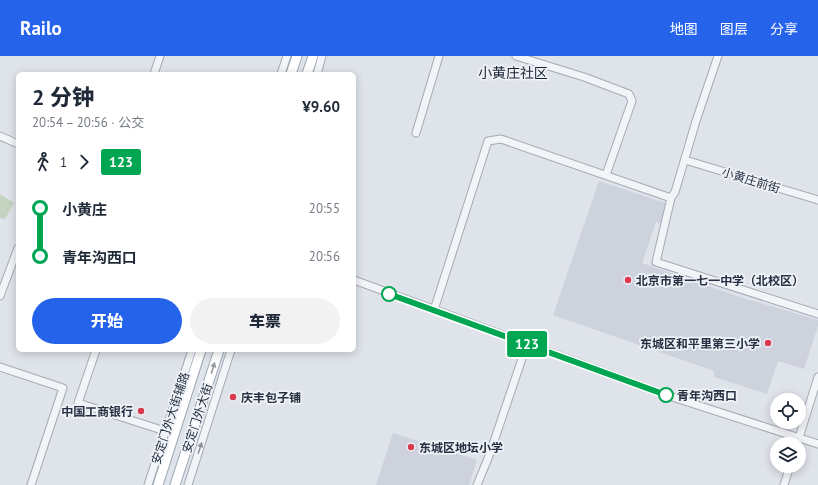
<!DOCTYPE html>
<html lang="zh">
<meta charset="utf-8">
<style>
:root{--surface:#fff;--page:#f2f2f3;--text:#1f2937;--muted:#747a83;--accent:#2563eb}
body{margin:0;font-family:"PT Sans","Noto Sans SC",sans-serif;background:var(--page);color:var(--text);height:100vh;display:flex;flex-direction:column;font-size:15px;white-space:nowrap}
*{box-sizing:border-box;margin:0}
p{font-size:13px;color:var(--muted)}
.icon{flex:none;width:22px;height:22px;fill:none;stroke:currentColor;stroke-width:2;stroke-linecap:round;stroke-linejoin:round}
.map{position:relative;flex:1;overflow:hidden}
.details{position:absolute;left:16px;top:16px;width:340px;height:280px;display:flex;flex-direction:column;background:var(--surface);border-radius:6px;box-shadow:0 2px 10px #0003}
.details>*{flex:none}
.badge{padding:0 8px;border-radius:3px;font-size:14px;line-height:26px}
.controls{position:absolute;left:770px;top:337px;display:grid;gap:8px}
.controls a{display:grid;place-items:center;width:36px;height:36px;border-radius:50%;background:var(--surface);box-shadow:0 2px 10px #0003;font-size:20px}
.map>.badge{position:absolute;translate:-50% -50%;box-shadow:0 0 0 2px #fff}
.legs{display:flex;align-items:center;gap:6px;height:44px;padding:0 16px;font-size:13px}
.legs p{margin-inline-start:auto}
.head{display:flex;align-items:center;justify-content:space-between;height:68px;padding:0 16px}
h1{font-size:22px;font-weight:800;line-height:30px}
.action{display:flex;gap:8px;margin-top:auto;padding:8px 16px}
.action a{flex:1;height:46px;border-radius:24px;background:var(--accent);color:#fff;font-size:16px;font-weight:800;line-height:46px;text-align:center}
.action a+a{background:var(--page);color:var(--text)}
ul{padding:0 16px;list-style:none}
li{display:flex;align-items:center;gap:14px;height:48px;font-size:15px}
li i{display:grid;place-items:center;width:6px;height:100%;margin:0 5px;background:currentColor}
li i::after{content:'';width:10px;height:10px;margin:-5px;border:3px solid;border-radius:50%;background:var(--surface)}
li p{margin-inline-start:auto}
li:first-child i{background:linear-gradient(#0000 50%,currentColor 0)}
li:last-child i{background:linear-gradient(currentColor 50%,#0000 0)}
header{display:flex;align-items:center;gap:24px;box-sizing:border-box;height:56px;padding:0 20px;background:var(--accent);color:#fff}
header strong{font-size:19px}
nav{display:flex;gap:22px;margin-inline-start:auto;font-size:14px}
.map>svg:first-child{display:block}
</style>
<header>
<strong>Railo</strong>
<nav><a>地图</a><a>图层</a><a>分享</a></nav>
</header>
<div class="map">
<svg width="818" height="429" viewBox="0 0 818 429">
<rect width="100%" height="100%" fill="#dfe3ea"/>
<path fill="#cdd2dc" d="M 599,125 L 668,148 L 661,168 L 656,166 L 642,207 L 740,241 L 818,264 L 818,270 L 804,313 L 778,305 L 767,338 L 714,321 L 714,315 L 553,259 Z
M 393,377 L 477,404 L 469,429 L 376,429 Z"/>
<path fill="#c4d4c0" d="M 0,138 L 14,147 L 5,163 L 0,162 Z"/>
<g fill="none" stroke-linecap="round" stroke-linejoin="round">
<defs>
<path id="minor" d="M 516,0 L 584,21 L 629,38 L 632,45 L 606,119
M 718,0 L 696,65 L 675,136 L 671,142 L 656,206 L 818,258
M 154,18 L 160,0
M 281,18 L 287,0
M 317,18 L 322,0
M 416,77 L 439,0
M 0,80 L 18,88
M 685,104 L 818,144
M 354,224 L 666,339 L 818,388
M 0,240 L 18,192
M 434,254 L 488,85 L 501,83 L 671,142
M 96,294 L 78,347 L 174,378
M 0,311 L 63,332 L 31,429
M 797,388 L 818,321
M 148,429 L 192,294
M 188,429 L 231,294
M 477,429 L 489,400 L 527,288
M 784,429 L 790,410"/>
<path id="major" d="M 291,18 L 297,0
M 307,18 L 313,0
M 158,429 L 201,294
M 175,429 L 219,294"/>
</defs>
<use href="#minor" stroke="#a4aab4" stroke-width="9"/>
<use href="#major" stroke="#9da7b6" stroke-width="11"/>
<use href="#minor" stroke="#f2f4f7" stroke-width="7"/>
<use href="#major" stroke="#fff" stroke-width="9"/>
</g>
<defs><path id="oneway-solid" d="M-6-.8H1V-3.2L6.5 0L1 3.2V.8H-6Z"/></defs>
<use fill="#9398a0" href="#oneway-solid" transform="translate(213 312) rotate(-73)"/>
<use fill="#8c929c" href="#oneway-solid" transform="translate(200 392) rotate(-72)"/>
<g fill="none" stroke-linecap="round" stroke-linejoin="round">
<defs>
<path id="line-1" d="M 389,238 L 666,339"/>
</defs>
<use href="#line-1" stroke="#fff" stroke-width="9"/>
<use href="#line-1" stroke="#00a651" stroke-width="6"/>
</g>
<g fill="#d93a4e" stroke="#eff2f7" stroke-width="1.5">
<circle cx="628" cy="224" r="4"/>
<circle cx="768" cy="287" r="4"/>
<circle cx="233" cy="341" r="4"/>
<circle cx="141" cy="355" r="4"/>
<circle cx="411" cy="391" r="4"/>
</g>
<g fill="#fff" stroke="#00a651" stroke-width="2">
<circle cx="389" cy="238" r="7"/>
<circle cx="666" cy="339" r="7"/>
</g>
<g text-anchor="middle" dominant-baseline="central" stroke-width="3.5" stroke-linejoin="round" paint-order="stroke">
<g font-size="12" fill="#273042" stroke="#eff2f7">
<text transform="translate(751 124) rotate(17)">小黄庄前街</text>
<text transform="translate(170 362) rotate(-72)">安定门外大街辅路</text>
<text transform="translate(197 362) rotate(-72)">安定门外大街</text>
</g>
<g font-size="12" font-weight="bold" fill="#273042" stroke="#eff2f7" text-anchor="start">
<text x="636" y="224">北京市第一七一中学（北校区）</text>
<text x="760" y="287" text-anchor="end">东城区和平里第三小学</text>
<text x="241" y="341">庆丰包子铺</text>
<text x="133" y="355" text-anchor="end">中国工商银行</text>
<text x="419" y="391">东城区地坛小学</text>
</g>
<g font-size="12" font-weight="bold" fill="#273042" stroke="#eff2f7" text-anchor="start">
<text x="677" y="339">青年沟西口</text>
</g>
<g font-size="14" fill="#192133" stroke="#eff2f7">
<text x="513" y="17">小黄庄社区</text>
</g>
</g>
</svg>
<div class="controls">
<a><svg class="icon" aria-label="locate" viewBox="0 0 24 24"><circle cx="12" cy="12" r="6"/><path d="M12 2v4M12 18v4M2 12h4M18 12h4"/></svg></a>
<a><svg class="icon" aria-label="layers" viewBox="0 0 24 24"><path d="M12 4l9 5-9 5-9-5zM3 14l9 5 9-5"/></svg></a>
</div>
<b class="badge" style="left:527px;top:288px;background:#00a651;color:#fff">123</b>
<section class="details">
<div class="head"><div><h1>2 分钟</h1><p>20:54 – 20:56 · 公交</p></div><b>¥9.60</b></div>
<div class="legs"><svg class="icon" aria-label="walk" viewBox="0 0 24 24"><circle cx="13" cy="4" r="2"/><path d="M13 8l-2 6 4 7M11 14l-3 7M7 12l3-4h3l4 4"/></svg>1<svg class="icon" aria-label="forward" viewBox="0 0 24 24"><path d="M9 5l7 7-7 7"/></svg><b class="badge" style="background:#00a651;color:#fff">123</b></div>
<ul>
<li><i style="color:#00a651"></i><b>小黄庄</b><p>20:55</p></li>
<li><i style="color:#00a651"></i><b>青年沟西口</b><p>20:56</p></li>
</ul>
<div class="action"><a>开始</a><a>车票</a></div>
</section>
</div>
